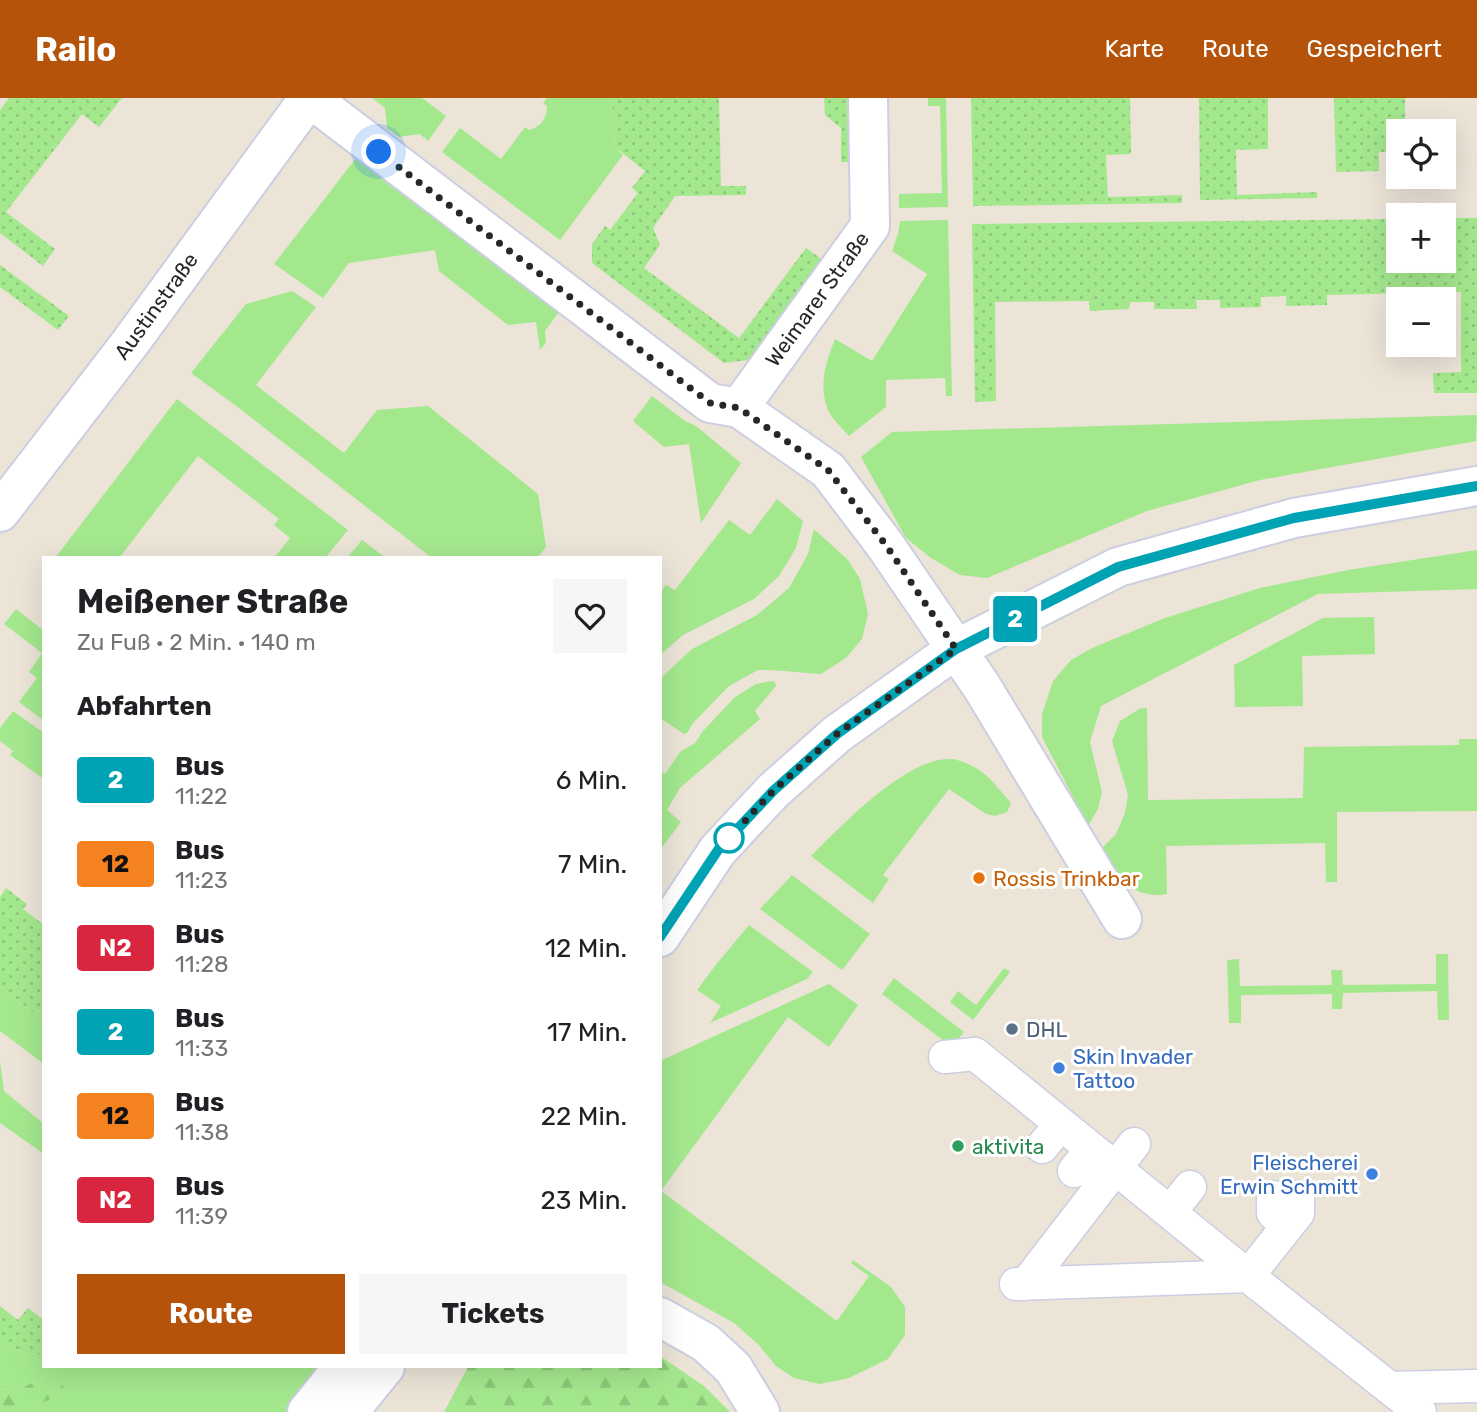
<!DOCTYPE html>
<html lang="de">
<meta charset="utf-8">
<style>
:root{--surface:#fff;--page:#f6f6f6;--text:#202124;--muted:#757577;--accent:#b45309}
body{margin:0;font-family:Rubik,sans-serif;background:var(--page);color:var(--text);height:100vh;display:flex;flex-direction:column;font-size:26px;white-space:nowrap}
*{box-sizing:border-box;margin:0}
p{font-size:23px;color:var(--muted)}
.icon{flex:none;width:38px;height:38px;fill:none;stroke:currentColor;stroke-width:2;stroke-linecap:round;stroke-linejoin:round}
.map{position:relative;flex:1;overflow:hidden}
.panel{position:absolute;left:42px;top:458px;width:620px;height:812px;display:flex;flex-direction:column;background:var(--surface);border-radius:0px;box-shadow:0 7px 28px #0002}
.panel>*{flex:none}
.badge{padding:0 14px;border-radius:5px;font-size:24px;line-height:46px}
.fabs{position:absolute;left:1386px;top:21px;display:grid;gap:14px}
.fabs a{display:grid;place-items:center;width:70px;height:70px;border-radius:0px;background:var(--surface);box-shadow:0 7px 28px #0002;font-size:35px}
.you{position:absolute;width:35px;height:35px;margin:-18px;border:5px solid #fff;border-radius:50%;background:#1a73e8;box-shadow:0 0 0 10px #1a73e833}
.map>.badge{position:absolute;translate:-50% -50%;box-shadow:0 0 0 4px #fff}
h2{padding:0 35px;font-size:26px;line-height:63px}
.round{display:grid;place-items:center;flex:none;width:74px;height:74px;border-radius:0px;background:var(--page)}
.headline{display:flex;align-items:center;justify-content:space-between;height:119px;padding:0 35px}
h1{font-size:33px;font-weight:700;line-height:52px}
.action{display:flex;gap:14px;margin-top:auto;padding:14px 35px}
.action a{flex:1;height:80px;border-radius:0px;background:var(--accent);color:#fff;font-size:28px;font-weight:700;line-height:80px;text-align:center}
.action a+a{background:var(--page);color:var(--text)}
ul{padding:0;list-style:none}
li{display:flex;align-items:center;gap:21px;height:84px;padding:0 35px}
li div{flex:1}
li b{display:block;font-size:26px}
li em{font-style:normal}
li .badge{min-width:77px;font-weight:700;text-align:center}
header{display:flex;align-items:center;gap:42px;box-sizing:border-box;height:98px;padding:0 35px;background:var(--accent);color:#fff}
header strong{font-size:33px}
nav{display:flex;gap:38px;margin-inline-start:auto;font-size:24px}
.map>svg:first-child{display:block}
</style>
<header>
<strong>Railo</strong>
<nav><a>Karte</a><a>Route</a><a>Gespeichert</a></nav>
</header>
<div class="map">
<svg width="1477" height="1314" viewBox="0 0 1477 1314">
<defs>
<pattern id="forest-firs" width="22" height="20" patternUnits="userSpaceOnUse" patternTransform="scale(1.75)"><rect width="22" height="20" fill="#a4e88e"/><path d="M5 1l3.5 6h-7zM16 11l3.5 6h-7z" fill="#8dc77a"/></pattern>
<pattern id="park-dots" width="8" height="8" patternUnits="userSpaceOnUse" patternTransform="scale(1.75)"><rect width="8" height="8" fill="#a4e88e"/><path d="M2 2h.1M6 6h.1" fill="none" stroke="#8dc77a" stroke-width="1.8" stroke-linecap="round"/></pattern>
</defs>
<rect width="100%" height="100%" fill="#ebe4d7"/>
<path fill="#a4e88e" d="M 372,0 L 422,0 L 446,18 L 428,43 L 420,36 L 399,39 L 387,30 L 385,10 Z
M 547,0 L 612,0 L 615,49 L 623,57 L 560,142 L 442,54 L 460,30 L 501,61 L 525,29 L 529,32 C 542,28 546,22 547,8 L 543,5 Z
M 928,0 L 946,0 L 948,109 L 899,110 L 899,96 L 942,95 L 940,8 L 928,8 Z
M 360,55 L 562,210 L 545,233 L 546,244 L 540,252 L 536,224 L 508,227 L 439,173 L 435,152 L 349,165 L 323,200 L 274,166 Z
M 948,122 L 952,298 L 946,298 L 945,280 L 886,282 L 886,309 L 849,338 C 843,331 832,321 828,312 C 818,287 826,264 835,241 L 872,263 L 927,176 L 892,153 L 898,136 L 900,123 Z
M 292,193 L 316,209 L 256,287 L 344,355 L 377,312 L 428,308 L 538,396 L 546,449 L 537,460 L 432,460 L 239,310 L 191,275 L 246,206 Z
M 652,298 L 685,323 L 696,328 L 741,365 L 701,425 L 689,346 L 664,349 L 633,323 Z
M 177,301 L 348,432 L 325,460 L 274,460 L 290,440 L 274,427 L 279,421 L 198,358 L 119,460 L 55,460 Z
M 1477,317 L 1476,343 L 1260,382 L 1147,413 L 987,480 L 960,477 L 931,460 L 906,440 L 861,359 L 892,334 Z
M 777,401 L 803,423 L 796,450 L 779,478 L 754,501 L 683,537 L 660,557 L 660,495 L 666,487 L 675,492 L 729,422 L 750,437 Z
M 814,431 L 848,462 L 860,481 L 868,516 L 862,541 L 846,560 L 821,576 L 770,572 L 758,572 L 729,588 L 693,625 L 687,635 L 684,636 L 660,620 L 660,583 L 665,576 L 692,551 L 757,517 L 789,490 L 808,456 Z
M 362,442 L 386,460 L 347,460 Z
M 1477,452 L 1477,491 L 1318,496 L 1101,608 L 1090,644 L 1102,694 L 1098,711 L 1088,728 L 1042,639 L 1042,616 L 1053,583 L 1071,562 L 1092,550 L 1165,520 L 1260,490 L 1348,472 Z
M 16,511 L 44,533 L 44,623 L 19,604 L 37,580 L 29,574 L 42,555 L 4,526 Z
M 1374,519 L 1375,556 L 1302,558 L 1303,608 L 1235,609 L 1234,567 L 1323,520 Z
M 771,583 L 775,584 L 776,588 L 755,613 L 760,621 L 680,690 L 667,712 L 681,724 L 660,752 L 660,673 L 665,676 L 680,654 L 695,645 L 703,633 L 735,599 L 756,586 Z
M 1141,610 L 1147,610 L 1148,702 L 1303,700 L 1304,649 L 1459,647 L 1459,641 L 1477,641 L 1477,713 L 1337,714 L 1337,784 L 1326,784 L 1325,745 L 1166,748 L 1167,796 C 1134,802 1115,778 1099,753 L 1116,736 L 1125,715 L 1128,697 L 1112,643 L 1120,623 Z
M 13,613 L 44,635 L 44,681 L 10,657 L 13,653 L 0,643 L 0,630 Z
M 954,661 C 985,670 991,682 1011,705 L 1007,714 L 995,718 L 986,716 L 949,691 L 883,777 L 889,781 L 873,805 L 811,758 C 842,727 895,672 938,662 C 943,661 949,661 954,661 Z
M 792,777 L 870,836 L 842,872 L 760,811 Z
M 749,827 L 813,874 L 807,881 L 710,925 L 721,908 L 697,892 L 715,868 Z
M 1436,856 L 1448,856 L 1449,922 L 1438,922 L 1437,893 L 1343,895 L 1342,911 L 1332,911 L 1332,896 L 1241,897 L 1241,925 L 1229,925 L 1227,862 L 1239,861 L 1240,888 L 1332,887 L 1331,872 L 1342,872 L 1343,887 L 1436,886 Z
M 1004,870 L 1010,874 L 973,922 L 950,904 L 958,893 L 976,907 Z
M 894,880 L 964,934 L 952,949 L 882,896 Z
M 829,886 L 858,907 L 829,949 L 788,919 L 661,1093 L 837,1223 L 869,1178 L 851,1165 L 853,1162 L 891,1189 L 905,1209 L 905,1237 L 888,1261 L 849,1280 L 819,1286 L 794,1280 L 776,1268 L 758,1246 L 734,1225 L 660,1184 L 660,963 Z
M 0,889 L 44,923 L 44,966 L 0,933 Z
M 0,963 L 4,993 L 44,1026 L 44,1056 L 0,1025 Z
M 0,1244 L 17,1253 L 44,1257 L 44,1269 L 325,1269 L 290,1314 L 25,1314 L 65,1293 L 54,1273 L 22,1290 L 0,1292 Z"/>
<path fill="url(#forest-firs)" d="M 660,1258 L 704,1288 L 730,1314 L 444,1314 L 468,1269 L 660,1269 Z
M 54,1273 L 66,1293 L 25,1314 L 0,1314 L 0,1292 L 22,1290 Z"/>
<path fill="url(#park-dots)" d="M 9,0 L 122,0 L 99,29 L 82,16 L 6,114 L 55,151 L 43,168 L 0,135 L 0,12 Z
M 612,0 L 719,0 L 721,88 L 746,88 L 746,97 L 675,98 L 653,130 L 660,147 L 644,170 L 739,240 L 806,150 L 827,165 L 757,261 L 724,265 L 592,165 L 592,146 L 605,128 L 610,132 L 638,95 L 632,90 L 645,73 L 615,49 Z
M 824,0 L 853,0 L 854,64 L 841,64 L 841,30 L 825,17 Z
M 971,0 L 1130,0 L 1131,56 L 1106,57 L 1108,99 L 1182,97 L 1182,105 L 973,108 Z
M 1199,0 L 1268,0 L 1268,51 L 1236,52 L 1237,97 L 1317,94 L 1317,100 L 1200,102 Z
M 1334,0 L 1405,0 L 1405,33 L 1398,33 L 1398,54 L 1379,54 L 1379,73 L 1336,74 Z
M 1444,120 L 1477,120 L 1477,295 L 1434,295 L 1433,275 L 1461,274 L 1461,194 L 1327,197 L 1327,207 L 1286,208 L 1286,198 L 1261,199 L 1261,209 L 1220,210 L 1220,202 L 1196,202 L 1197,211 L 1154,211 L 1154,204 L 1130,204 L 1129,211 L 1090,213 L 1089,203 L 995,204 L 996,303 L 975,304 L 972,126 L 1398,121 L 1398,163 L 1444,163 Z
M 0,167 L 69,218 L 58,232 L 0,189 Z
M 6,790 L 27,806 L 23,811 L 44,827 L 44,923 L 0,889 L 0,799 Z
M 0,1208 L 18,1222 L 28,1210 L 44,1222 L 44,1257 L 17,1253 L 0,1244 Z"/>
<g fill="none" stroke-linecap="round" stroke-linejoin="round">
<defs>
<path id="pedestrian" d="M 945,959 L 975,956 L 1248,1178 L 1420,1314
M 1042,1049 L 1061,1026
M 1074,1073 L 1092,1051
M 1273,1099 L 1273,1115 L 1287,1128
M 1170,1114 L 1190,1089
M 1016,1186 L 1248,1178 L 1298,1115 L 1298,1099
M 1026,1186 L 1134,1046
M 1390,1290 L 1477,1288"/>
<path id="minor" d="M 310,0 L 710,305 L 739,310 L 828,372 L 885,447 L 982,589 L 1122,821
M 739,310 L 870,128 L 868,0
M 0,414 L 130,245 L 309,0
M 660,1219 L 706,1245 L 733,1270 L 760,1314"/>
<path id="tertiary" d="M 660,839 L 718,752 L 773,693 L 837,636 L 956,551 L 1118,469 L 1294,420 L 1477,388
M 307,1314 L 343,1269
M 348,1314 L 385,1269"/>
</defs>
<use href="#pedestrian" stroke="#cccee2" stroke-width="35"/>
<use href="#minor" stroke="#cccee2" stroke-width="42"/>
<use href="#tertiary" stroke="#cccee2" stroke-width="42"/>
<use href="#pedestrian" stroke="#fff" stroke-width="32"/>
<use href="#minor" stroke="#fff" stroke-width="38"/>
<use href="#tertiary" stroke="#fff" stroke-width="38"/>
</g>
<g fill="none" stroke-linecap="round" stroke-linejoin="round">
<defs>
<path id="line" d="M 660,839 L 718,752 L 773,693 L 837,636 L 956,551 L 1118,469 L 1294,420 L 1477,388"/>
</defs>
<use href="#line" stroke="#fff" stroke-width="16"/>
<use href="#line" stroke="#00a3b4" stroke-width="10"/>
<path stroke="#272727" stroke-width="7" stroke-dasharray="0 12.6" d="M 379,54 L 710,305 L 739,310 L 828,372 L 886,447 L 956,551 L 837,636 L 773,693 L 729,740"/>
</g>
<circle fill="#fff" stroke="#00a3b4" stroke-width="3.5" cx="729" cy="740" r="14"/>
<circle fill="#e8710a" stroke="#fff" stroke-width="2.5" cx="979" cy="780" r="7"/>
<circle fill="#5c6f8a" stroke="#fff" stroke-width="2.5" cx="1012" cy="931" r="7"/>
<g fill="#3f7fe0" stroke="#fff" stroke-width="2.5">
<circle cx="1059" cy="970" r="7"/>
<circle cx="1372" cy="1076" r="7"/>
</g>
<circle fill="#2e9e5b" stroke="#fff" stroke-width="2.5" cx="958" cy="1048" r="7"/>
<g text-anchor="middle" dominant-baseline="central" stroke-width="6" stroke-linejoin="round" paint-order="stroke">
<g font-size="21" fill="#272727" stroke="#fff">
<text transform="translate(817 201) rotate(-54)">Weimarer Straße</text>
<text transform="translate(156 208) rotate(-54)">Austinstraße</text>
</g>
<g font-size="21" fill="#c56008" stroke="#fff" text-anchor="start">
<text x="993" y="780">Rossis Trinkbar</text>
</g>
<g font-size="21" fill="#4e5e75" stroke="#fff" text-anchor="start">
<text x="1026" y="931">DHL</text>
</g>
<g font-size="21" fill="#366cbe" stroke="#fff" text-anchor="start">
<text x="1073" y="958">Skin Invader<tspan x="1073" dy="24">Tattoo</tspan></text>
<text x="1358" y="1064" text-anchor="end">Fleischerei<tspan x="1358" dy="24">Erwin Schmitt</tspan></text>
</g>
<g font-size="21" fill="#27864d" stroke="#fff" text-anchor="start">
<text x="972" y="1048">aktivita</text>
</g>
</g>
</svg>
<div class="fabs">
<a><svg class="icon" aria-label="locate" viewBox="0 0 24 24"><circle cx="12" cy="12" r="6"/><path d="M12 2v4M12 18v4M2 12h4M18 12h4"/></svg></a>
<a>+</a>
<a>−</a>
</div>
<div class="you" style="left:379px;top:54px"></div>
<b class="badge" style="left:1015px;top:521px;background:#00a3b4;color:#fff">2</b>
<section class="panel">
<div class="headline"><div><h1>Meißener Straße</h1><p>Zu Fuß · 2 Min. · 140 m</p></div><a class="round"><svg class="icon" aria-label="heart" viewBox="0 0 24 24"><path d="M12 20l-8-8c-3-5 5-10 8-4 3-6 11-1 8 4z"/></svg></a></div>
<h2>Abfahrten</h2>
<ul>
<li><span class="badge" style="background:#00a3b4;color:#fff">2</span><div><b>Bus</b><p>11:22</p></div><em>6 Min.</em></li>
<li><span class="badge" style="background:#f58220;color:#111">12</span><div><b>Bus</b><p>11:23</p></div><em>7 Min.</em></li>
<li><span class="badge" style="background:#d7263d;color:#fff">N2</span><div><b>Bus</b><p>11:28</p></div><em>12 Min.</em></li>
<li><span class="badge" style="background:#00a3b4;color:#fff">2</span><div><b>Bus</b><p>11:33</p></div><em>17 Min.</em></li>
<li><span class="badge" style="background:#f58220;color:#111">12</span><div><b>Bus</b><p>11:38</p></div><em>22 Min.</em></li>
<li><span class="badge" style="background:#d7263d;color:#fff">N2</span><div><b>Bus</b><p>11:39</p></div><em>23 Min.</em></li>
</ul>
<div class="action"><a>Route</a><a>Tickets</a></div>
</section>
</div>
